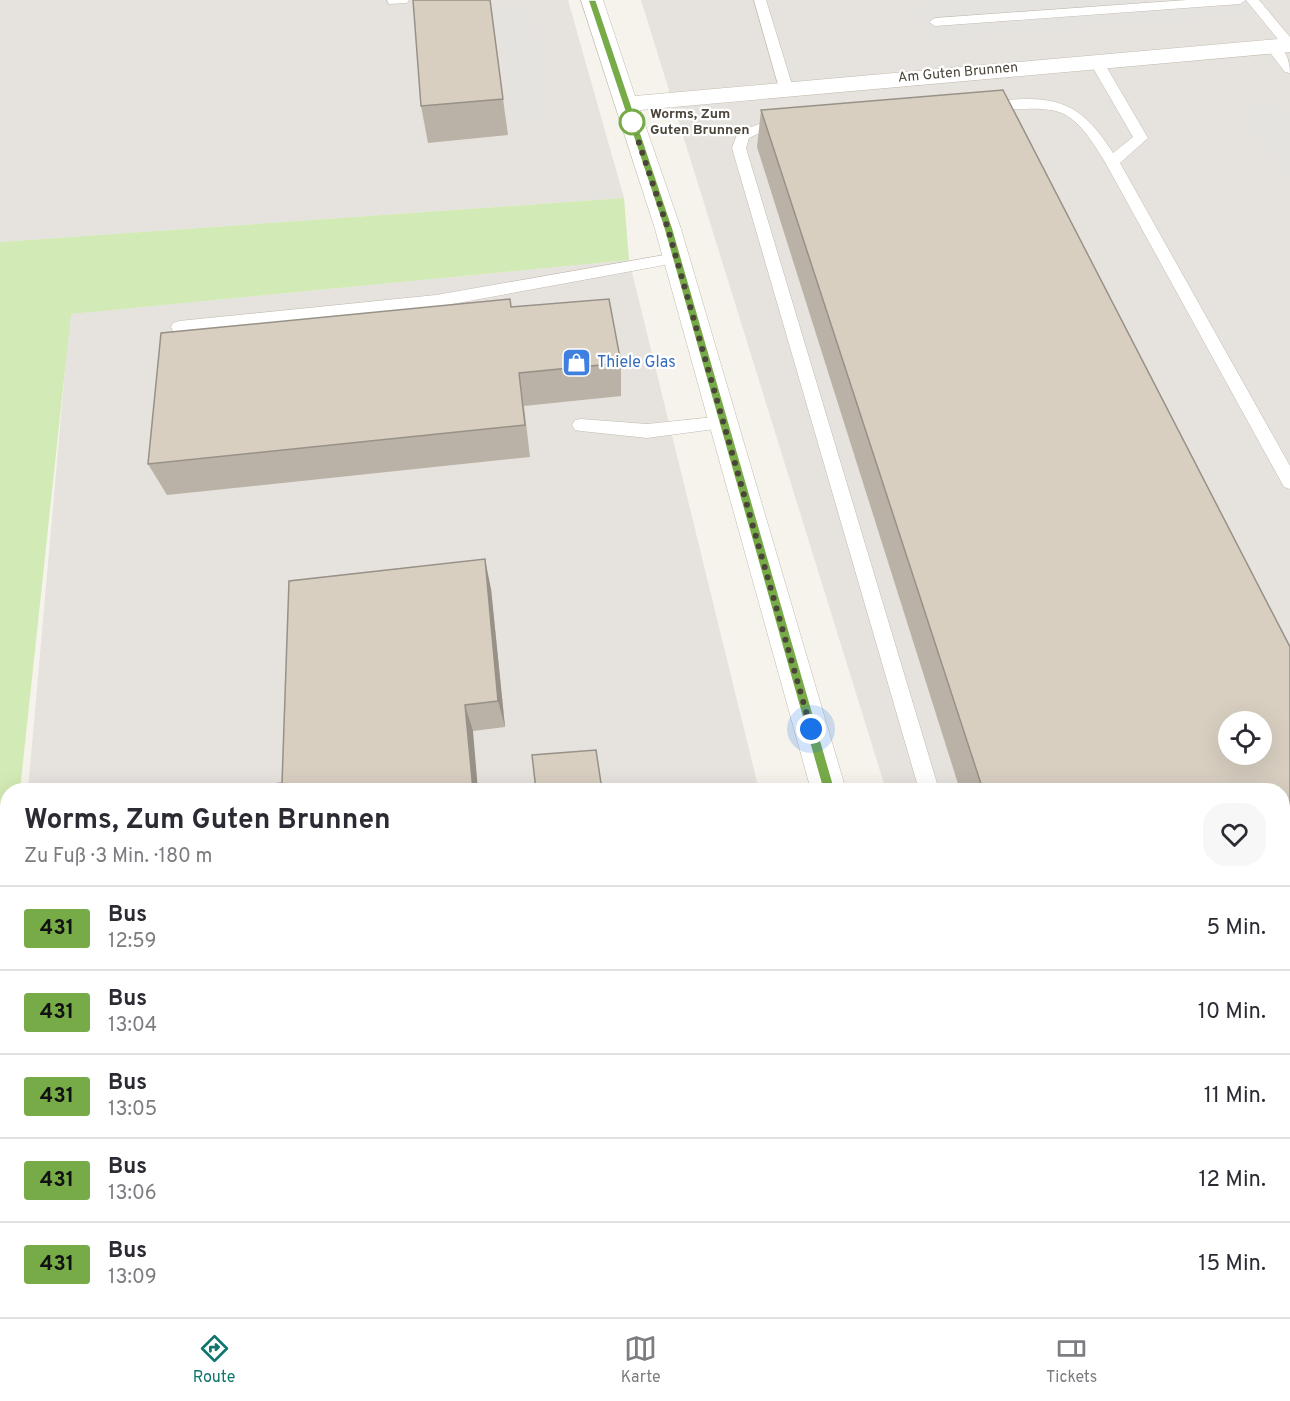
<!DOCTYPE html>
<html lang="de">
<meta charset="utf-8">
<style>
:root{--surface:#fff;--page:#f7f7f7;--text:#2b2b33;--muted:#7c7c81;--line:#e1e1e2;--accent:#0f766e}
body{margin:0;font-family:Overpass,sans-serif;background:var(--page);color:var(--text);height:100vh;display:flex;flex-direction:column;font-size:22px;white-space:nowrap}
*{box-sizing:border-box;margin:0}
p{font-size:20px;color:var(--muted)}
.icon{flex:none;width:33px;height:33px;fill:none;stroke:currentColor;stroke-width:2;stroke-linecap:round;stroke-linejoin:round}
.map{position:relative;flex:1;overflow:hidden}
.details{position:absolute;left:0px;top:783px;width:1290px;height:534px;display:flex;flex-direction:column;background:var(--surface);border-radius:24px 24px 0 0;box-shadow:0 6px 24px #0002}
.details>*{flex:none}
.badge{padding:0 12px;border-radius:4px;font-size:21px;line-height:39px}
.buttons{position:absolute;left:1218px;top:711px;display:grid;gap:12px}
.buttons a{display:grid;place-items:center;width:54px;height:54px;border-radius:50%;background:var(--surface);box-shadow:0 6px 24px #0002;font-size:30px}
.you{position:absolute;width:30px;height:30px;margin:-15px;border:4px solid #fff;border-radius:50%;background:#1a73e8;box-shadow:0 0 0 9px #1a73e833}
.map>.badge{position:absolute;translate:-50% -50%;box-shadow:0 0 0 3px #fff}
.round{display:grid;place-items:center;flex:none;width:63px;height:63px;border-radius:24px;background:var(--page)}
.headline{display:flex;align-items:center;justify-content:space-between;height:102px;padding:0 24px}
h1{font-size:28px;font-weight:700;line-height:45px}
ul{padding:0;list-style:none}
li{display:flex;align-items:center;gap:18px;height:84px;padding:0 24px;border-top:2px solid var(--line)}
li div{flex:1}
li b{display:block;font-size:22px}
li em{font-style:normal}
li .badge{min-width:66px;font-weight:700;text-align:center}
.tab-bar{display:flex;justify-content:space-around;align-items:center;height:84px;border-top:2px solid var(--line);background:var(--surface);font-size:16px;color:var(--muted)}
.tab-bar a{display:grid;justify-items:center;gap:3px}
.tab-bar .active{color:var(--accent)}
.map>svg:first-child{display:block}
</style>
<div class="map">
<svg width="1290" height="1317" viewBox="0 0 1290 1317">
<rect width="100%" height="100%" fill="#f6f3ec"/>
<path fill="#e6e2dd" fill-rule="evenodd" d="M 0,0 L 568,0 L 624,198 L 0,242 Z
M 641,0 L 1290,0 L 1290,1317 L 1050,1317 L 1047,1310 L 1282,1310 L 1282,790 L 886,790 ZM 1228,722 L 1262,722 L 1262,754 L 1228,754 Z
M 629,260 L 759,790 L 28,790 L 70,314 Z
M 7,1024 L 8,1310 L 886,1310 L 888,1317 L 0,1317 L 0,1108 Z"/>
<path fill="#d2eab5" d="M 624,198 L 629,260 L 71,314 L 20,790 L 8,790 L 8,908 L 0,979 L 0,242 Z"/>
<path fill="#e5e3e0" d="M 1007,0 L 1252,0 L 1261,13 L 932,38 L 917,6 Z
M 528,10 L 544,116 L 512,118 L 499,13 Z
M 1277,104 L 1290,122 L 1290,178 L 1241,108 Z"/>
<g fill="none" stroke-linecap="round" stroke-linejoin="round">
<defs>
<path id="lane" d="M 387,0 L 409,0 L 407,3 L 389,4 Z
M 754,0 L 766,0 L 793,88 L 791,91 L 786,92 L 779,88 Z
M 1187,0 L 1259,0 L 1290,37 L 1290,49 L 1285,48 L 1246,0 L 1240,4 L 935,26 L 929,22 L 935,18 Z
M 1272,42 C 1285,47 1290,60 1290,73 L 1285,72 L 1265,46 Z
M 1096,57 L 1103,61 L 1148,138 L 1120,163 L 1290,466 L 1290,489 L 1284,487 L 1105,162 C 1094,145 1084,126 1066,115 C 1042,101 987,116 978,107 C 985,100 1000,101 1009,100 C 1063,95 1085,109 1113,153 L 1133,137 L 1089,61 Z
M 785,121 L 792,125 L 790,128 L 764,131 L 749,138 L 746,148 L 939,790 L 919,790 L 732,148 L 738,132 L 762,123 Z
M 676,253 L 684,258 L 681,262 L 436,307 L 179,333 L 173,331 L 171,327 L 173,323 L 179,321 L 436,295 Z
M 724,416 L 730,417 L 733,422 L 730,427 L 647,438 L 581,431 L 575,430 L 572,425 L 575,420 L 581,419 L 647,424 Z
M 1282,1304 L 1285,1310 L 1282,1317 L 1221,1317 L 1224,1310 L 1282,1310 Z
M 1088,1310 L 1118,1310 L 1121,1317 L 1091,1317 Z"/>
<path id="street" d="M 581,0 L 603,0 L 635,96 L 1290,38 L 1290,52 L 640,110 L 681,229 L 846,790 L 811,790 L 655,229 Z
M 956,1310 L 1000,1310 L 1002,1317 L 958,1317 Z"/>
</defs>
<use href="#lane" stroke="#c2bbae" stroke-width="1"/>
<use href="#street" stroke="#c2bbae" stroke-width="1"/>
<use href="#lane" fill="#fff" fill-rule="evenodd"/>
<use href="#street" fill="#fff" fill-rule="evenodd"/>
</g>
<path fill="#bab2a6" d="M 503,99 L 508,135 L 428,143 L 421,106 Z
M 761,110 L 1282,790 L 960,790 L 757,147 Z
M 511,307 L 621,363 L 621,396 L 524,406 L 530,457 L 167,495 L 148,464 Z
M 491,589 L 505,727 L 473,731 L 282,783 Z"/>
<path fill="#979187" d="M 485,559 L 491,589 L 505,727 L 498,701 Z
M 465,705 L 473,731 L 478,790 L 473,790 Z"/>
<path fill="#d8cfc1" stroke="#979187" stroke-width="1.5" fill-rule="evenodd" d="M 413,0 L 490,0 L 503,99 L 421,106 Z
M 1003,90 L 1290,647 L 1290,1258 L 1282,1259 L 1282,790 L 983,790 L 761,110 ZM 1228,722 L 1262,722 L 1262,754 L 1228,754 Z
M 510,299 L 511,307 L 609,299 L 621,363 L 519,373 L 525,425 L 148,464 L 161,333 Z
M 485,559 L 498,701 L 465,705 L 473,790 L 223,790 L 282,783 L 289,581 Z
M 596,750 L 602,790 L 536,790 L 532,755 Z
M 22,1310 L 539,1310 L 500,1317 L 21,1317 Z"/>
<path fill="#77ab48" stroke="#fff" stroke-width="1.5" d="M 588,0 L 596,0 L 673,229 L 835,790 L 829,796 L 823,790 L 664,229 Z"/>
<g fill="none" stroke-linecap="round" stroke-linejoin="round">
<path stroke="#4b4439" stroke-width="6" stroke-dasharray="0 10.8" d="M 632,122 L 668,229 L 811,729"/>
</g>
<defs>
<symbol id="shop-square" viewBox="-11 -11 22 22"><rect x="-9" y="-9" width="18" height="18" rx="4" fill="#3f7fe0" stroke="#fff"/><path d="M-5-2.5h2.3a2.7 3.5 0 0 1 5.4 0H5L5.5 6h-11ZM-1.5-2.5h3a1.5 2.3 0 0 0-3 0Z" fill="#fff"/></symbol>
</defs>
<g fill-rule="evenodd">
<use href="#shop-square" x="560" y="346" width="33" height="33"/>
</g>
<circle fill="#fff" stroke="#77ab48" stroke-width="3" cx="632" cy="122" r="12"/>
<g text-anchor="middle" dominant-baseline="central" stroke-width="4.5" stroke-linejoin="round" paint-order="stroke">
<g font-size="14" fill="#4b4439" stroke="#fff">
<text transform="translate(958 73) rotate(-5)">Am Guten Brunnen</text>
</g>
<g font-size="14" font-weight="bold" fill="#4b4439" stroke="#fff" text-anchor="start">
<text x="650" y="114">Worms, Zum<tspan x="650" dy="16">Guten Brunnen</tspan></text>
</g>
<g font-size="16" fill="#366cbe" stroke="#fff" text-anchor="start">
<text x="597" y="363">Thiele Glas</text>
</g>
</g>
</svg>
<div class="buttons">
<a><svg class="icon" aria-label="locate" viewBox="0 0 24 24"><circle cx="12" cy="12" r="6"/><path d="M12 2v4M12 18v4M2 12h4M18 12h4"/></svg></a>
</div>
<div class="you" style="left:811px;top:729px"></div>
<section class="details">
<div class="headline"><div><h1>Worms, Zum Guten Brunnen</h1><p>Zu Fuß · 3 Min. · 180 m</p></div><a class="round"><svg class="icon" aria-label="heart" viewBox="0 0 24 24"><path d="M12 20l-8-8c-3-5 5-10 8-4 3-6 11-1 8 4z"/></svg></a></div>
<ul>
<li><span class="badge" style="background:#77ab48;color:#111">431</span><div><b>Bus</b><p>12:59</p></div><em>5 Min.</em></li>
<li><span class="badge" style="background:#77ab48;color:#111">431</span><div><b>Bus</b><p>13:04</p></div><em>10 Min.</em></li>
<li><span class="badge" style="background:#77ab48;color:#111">431</span><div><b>Bus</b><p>13:05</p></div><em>11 Min.</em></li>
<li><span class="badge" style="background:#77ab48;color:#111">431</span><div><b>Bus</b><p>13:06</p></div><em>12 Min.</em></li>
<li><span class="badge" style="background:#77ab48;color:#111">431</span><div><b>Bus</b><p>13:09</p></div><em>15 Min.</em></li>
</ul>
</section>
</div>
<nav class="tab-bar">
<a class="active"><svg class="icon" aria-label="directions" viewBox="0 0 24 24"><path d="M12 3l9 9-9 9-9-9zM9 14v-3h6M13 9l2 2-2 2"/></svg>Route</a>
<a><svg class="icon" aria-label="map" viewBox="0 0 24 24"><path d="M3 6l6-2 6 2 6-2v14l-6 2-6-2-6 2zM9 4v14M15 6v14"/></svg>Karte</a>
<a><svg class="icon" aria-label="tickets" viewBox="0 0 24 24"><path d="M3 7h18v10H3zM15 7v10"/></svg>Tickets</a>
</nav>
